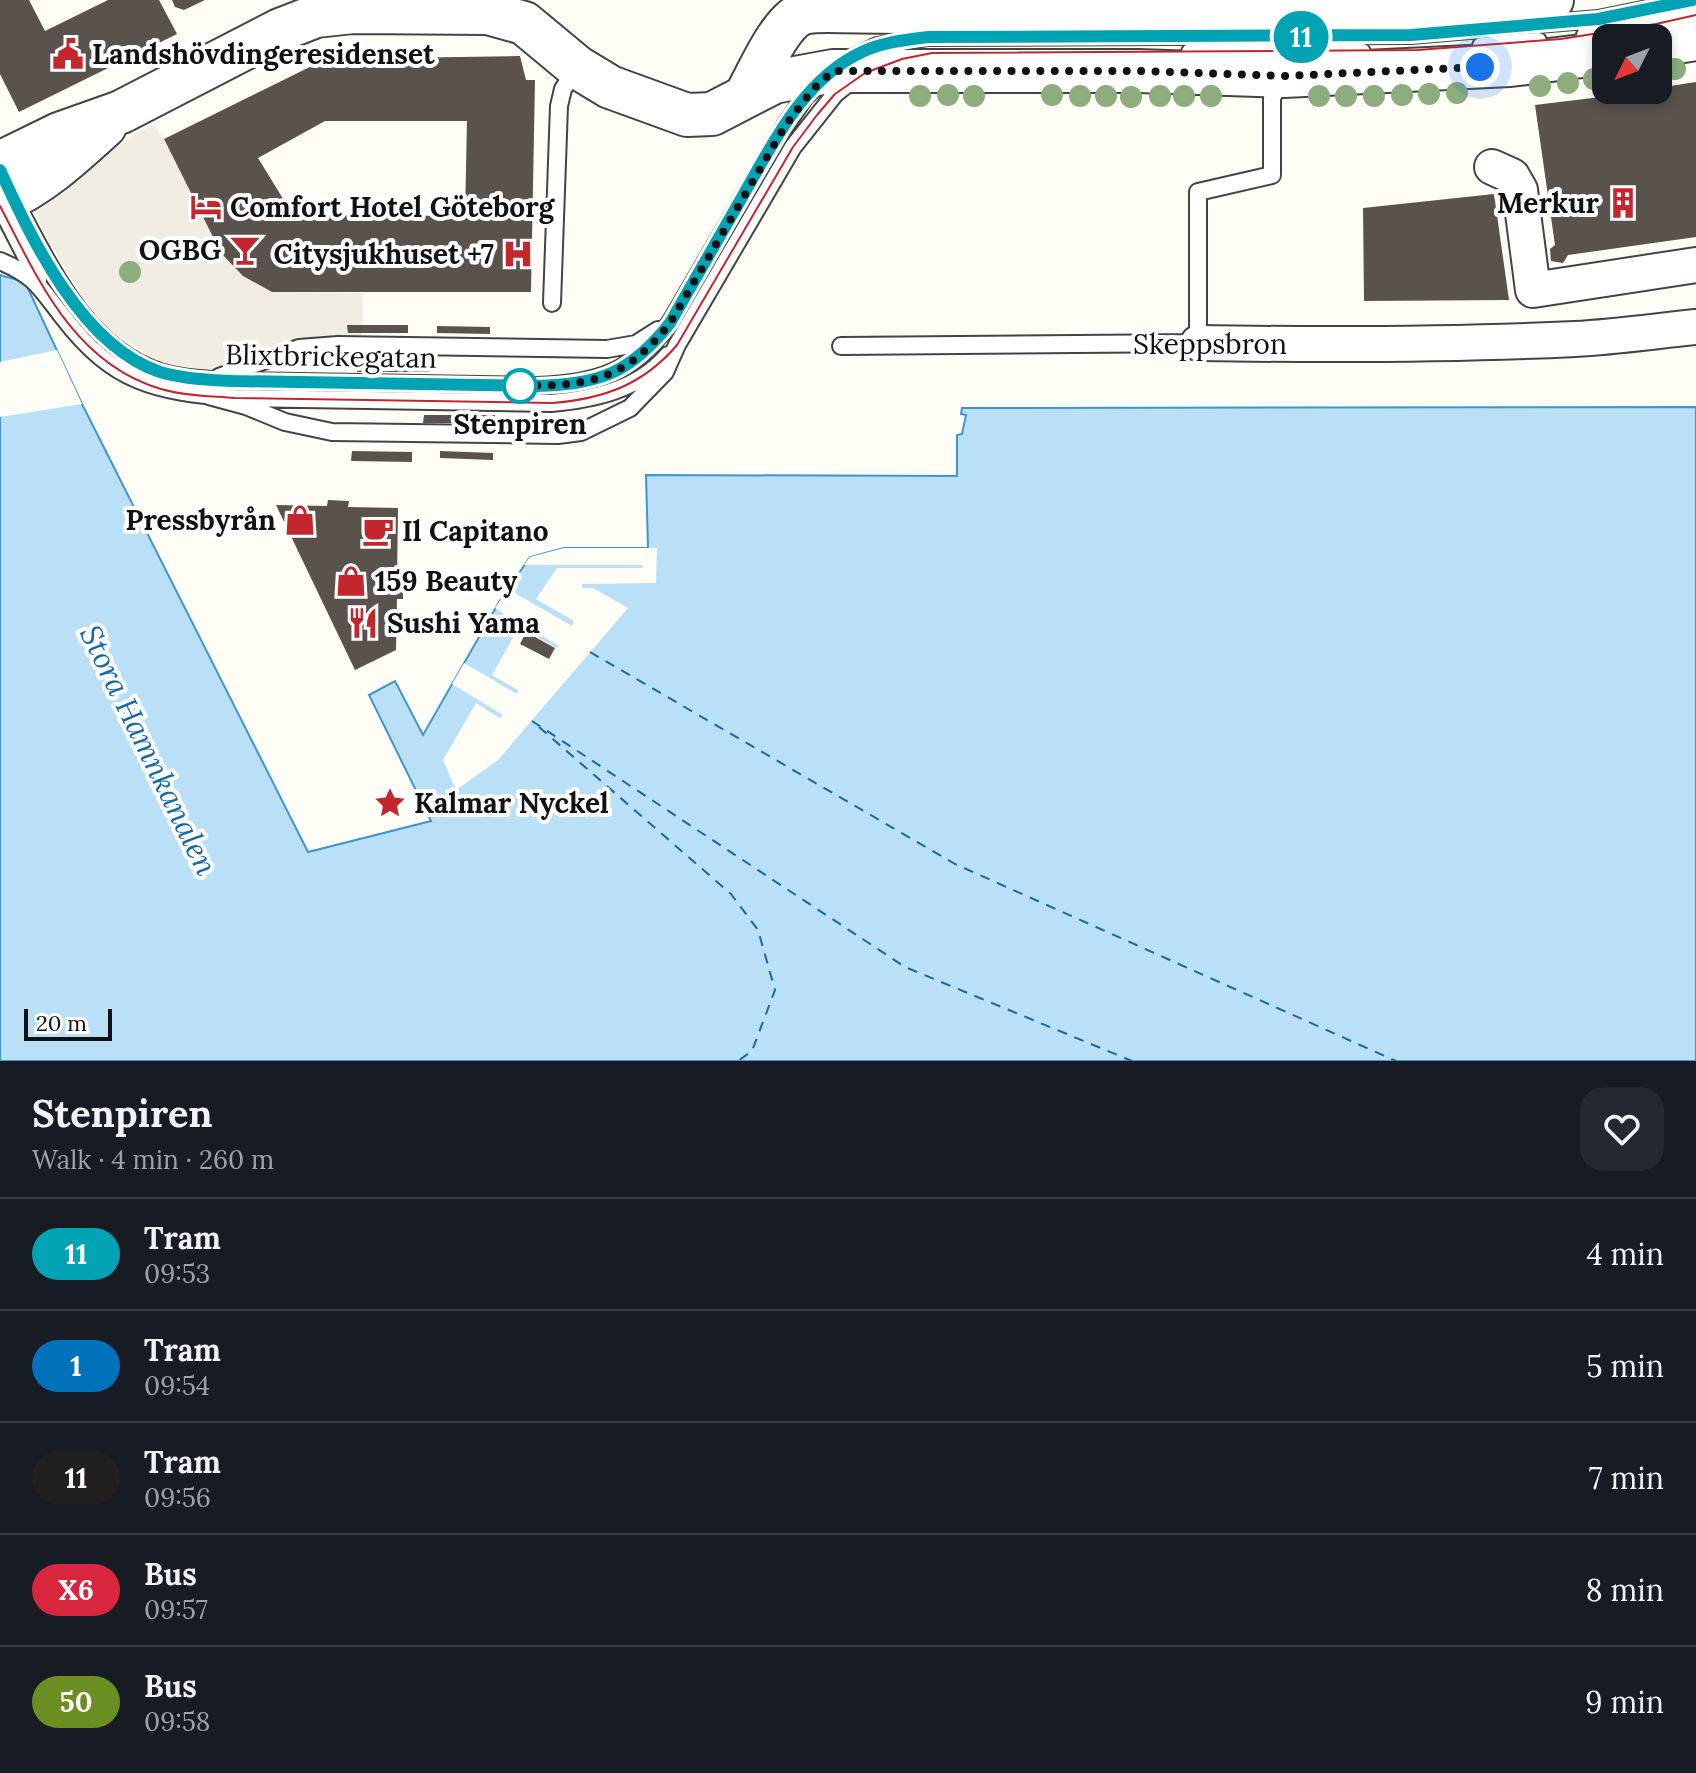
<!DOCTYPE html>
<meta charset="utf-8">
<style>
:root{--surface:#171b24;--page:#242831;--text:#f1f3f6;--muted:#9ea1a6;--line:#363941}
body{margin:0;font-family:Lora,serif;background:var(--page);color:var(--text);height:100vh;display:flex;flex-direction:column;font-size:30px;white-space:nowrap}
*{box-sizing:border-box;margin:0}
p{font-size:26px;color:var(--muted)}
.icon{flex:none;width:44px;height:44px;fill:none;stroke:currentColor;stroke-width:2;stroke-linecap:round;stroke-linejoin:round}
.map{position:relative;height:1061px;overflow:hidden}
.sheet{display:flex;flex-direction:column;background:var(--surface);flex:1}
.sheet>*{flex:none}
.badge{padding:0 16px;border-radius:26px;font-size:28px;line-height:52px}
.needle{width:52px;rotate:228deg}
.fabs{position:absolute;left:1592px;top:24px;display:grid;gap:16px}
.fabs a{display:grid;place-items:center;width:80px;height:80px;border-radius:16px;background:var(--surface);box-shadow:0 4px 12px #0003;font-size:40px}
.scale{position:absolute;left:24px;bottom:20px;width:88px;box-sizing:border-box;padding-left:8px;border:4px solid #111;border-top:0;font-size:22px;line-height:28px;white-space:nowrap;color:#111;-webkit-text-stroke:6px #fff;paint-order:stroke}
.you{position:absolute;width:40px;height:40px;margin:-20px;border:6px solid #fff;border-radius:50%;background:#1a73e8;box-shadow:0 0 0 12px #1a73e833}
.map>.badge{position:absolute;translate:-50% -50%;box-shadow:0 0 0 4px #fff}
.round{display:grid;place-items:center;flex:none;width:84px;height:84px;border-radius:24px;background:var(--page)}
.overview{display:flex;align-items:center;justify-content:space-between;height:136px;padding:0 32px}
h1{font-size:38px;font-weight:800;line-height:60px}
ul{padding:0;list-style:none}
li{display:flex;align-items:center;gap:24px;height:112px;padding:0 32px;border-top:2px solid var(--line)}
li div{flex:1}
li b{display:block;font-size:30px}
li em{font-style:normal}
li .badge{min-width:88px;font-weight:700;text-align:center}
.map>svg:first-child{display:block}
</style>
<div class="map">
<svg width="1696" height="1061" viewBox="0 0 1696 1061">
<rect width="100%" height="100%" fill="#fffdf5"/>
<path fill="#f1ede2" d="M 154,125 L 164,140 L 221,253 L 243,276 L 272,292 L 363,293 L 362,345 L 338,345 L 210,380 L 143,364 L 148,354 L 107,328 L 81,294 L 45,235 L 34,210 L 78,174 L 138,132 Z"/>
<path fill="#b9e0f7" stroke="#3f96cf" stroke-width="2" d="M 0,275 L 25,282 L 82,404 L 308,852 L 431,821 L 369,695 L 395,681 L 423,735 L 499,602 L 530,557 L 564,548 L 648,548 L 646,475 L 957,476 L 957,435 L 962,434 L 966,415 L 961,414 L 962,408 L 1696,407 L 1696,1061 L 0,1061 Z"/>
<path fill="#fffdf5" d="M 57,350 L 82,404 L 0,417 L 0,362 Z
M 564,548 L 657,548 L 656,583 L 582,584 L 582,588 L 593,588 L 628,608 L 498,760 L 456,790 L 443,760 L 476,703 L 500,718 L 503,715 L 452,684 L 464,663 L 517,694 L 518,690 L 492,675 L 519,627 L 557,648 L 559,646 L 495,608 L 508,589 L 572,626 L 574,621 L 536,599 L 557,568 L 643,568 L 642,565 L 524,565 L 530,557 Z"/>
<g fill="none" stroke-linecap="round" stroke-linejoin="round">
<path stroke="#1768a6" stroke-width="2" stroke-dasharray="10 8" stroke-linecap="butt" d="M 590,652 L 955,864 L 1396,1061
M 532,721 L 905,967 L 1132,1061
M 539,727 L 731,894 L 758,930 L 775,990 L 752,1051 L 738,1061"/>
</g>
<path fill="#5a524d" fill-rule="evenodd" d="M 0,0 L 29,0 L 45,31 L 108,0 L 159,0 L 177,34 L 19,112 L 0,74 Z
M 172,0 L 205,0 L 184,10 L 175,7 Z
M 520,56 L 526,80 L 535,80 L 531,292 L 272,292 L 243,276 L 221,253 L 164,139 L 326,59 ZM 325,121 L 467,121 L 465,216 L 317,215 L 316,206 L 300,206 L 302,216 L 293,215 L 258,158 Z
M 1696,82 L 1696,237 L 1568,255 L 1563,263 L 1551,261 L 1550,249 L 1555,245 L 1535,105 L 1658,90 L 1658,88 Z
M 1494,194 L 1509,300 L 1364,301 L 1363,208 Z
M 347,325 L 408,325 L 408,333 L 348,333 Z
M 437,326 L 490,327 L 490,334 L 437,333 Z
M 357,363 L 431,363 L 430,372 L 357,372 Z
M 424,415 L 495,415 L 495,423 L 423,423 Z
M 352,451 L 412,452 L 412,462 L 351,461 Z
M 440,451 L 493,453 L 493,460 L 440,458 Z
M 328,500 L 349,501 L 348,507 L 398,508 L 397,578 L 403,578 L 403,599 L 397,599 L 396,650 L 355,670 L 276,505 L 327,506 Z
M 526,632 L 555,648 L 549,659 L 520,644 Z"/>
<g fill="none" stroke-linecap="round" stroke-linejoin="round">
<defs>
<path id="service" d="M 1585,35 L 1656,24 L 1696,15
M 1481,46 L 1538,41
M 1190,52 L 1362,52
M 848,60 L 877,46 L 928,37 L 1411,35 L 1598,19 L 1692,0
M 13,198 C 48,262 84,347 160,372 C 184,379 209,380 233,381 L 536,386 C 599,383 630,374 670,323 L 785,126 L 805,97 L 821,82
M 0,206 L 38,280
M 0,261 C 36,276 40,288 63,317 C 114,383 154,391 234,398 L 551,403 C 595,399 638,390 668,355
M 552,303 L 559,106 L 563,89 L 576,69
M 841,346 L 1198,343 L 1198,192 L 1272,175 L 1272,98 L 1282,78
M 219,377 L 299,348 L 338,345 L 607,349 L 636,344 L 658,330
M 209,396 L 246,406 L 285,422 L 332,432 L 558,435 L 581,432 L 630,408 L 665,372 L 677,345 L 793,147 L 835,94 L 855,78"/>
<path id="minor" d="M 1492,167 L 1512,176 L 1520,190 L 1533,290 L 1696,265
M 1198,343 C 1323,345 1449,345 1575,339 C 1615,337 1656,331 1696,327"/>
<path id="tertiary" d="M 1658,45 L 1696,39
M 746,95 C 758,74 780,21 803,13 C 810,11 820,11 828,11 C 978,13 1128,16 1279,14 C 1370,12 1461,12 1552,0
M 0,163 L 59,134 L 121,112 L 280,30 L 316,16 L 353,12 L 488,13 L 524,23 L 577,67 L 610,87 L 687,115 L 712,114 L 774,82 L 833,71 L 1138,71 L 1284,76 L 1510,65 L 1606,53
M 0,203 C 41,185 72,156 105,126"/>
</defs>
<use href="#service" stroke="#444" stroke-width="20"/>
<use href="#minor" stroke="#444" stroke-width="38"/>
<use href="#tertiary" stroke="#444" stroke-width="46"/>
<use href="#service" stroke="#fff" stroke-width="16"/>
<use href="#minor" stroke="#fff" stroke-width="34"/>
<use href="#tertiary" stroke="#fff" stroke-width="42"/>
<path stroke="#c4262e" stroke-width="2" d="M 0,170 C 32,239 82,347 160,372 C 184,379 209,380 233,381 L 536,386 C 599,383 630,374 670,323 C 692,284 715,245 737,206 C 769,151 801,80 863,52 C 897,36 935,37 971,36 L 1411,35 L 1598,19 L 1692,0
M 0,206 C 38,279 74,364 161,389 C 185,396 210,396 234,398 L 552,403 C 603,399 643,385 677,345 L 793,147 L 817,115 L 835,94 L 865,73 L 902,59 L 932,53 L 1418,50 L 1561,39 L 1656,24 L 1696,15"/>
</g>
<g fill="#8dad7f">
<circle cx="1675" cy="69" r="11"/>
<circle cx="1594" cy="79" r="11"/>
<circle cx="1568" cy="83" r="11"/>
<circle cx="1540" cy="86" r="11"/>
<circle cx="1457" cy="93" r="11"/>
<circle cx="1429" cy="94" r="11"/>
<circle cx="948" cy="95" r="11"/>
<circle cx="1052" cy="95" r="11"/>
<circle cx="1402" cy="95" r="11"/>
<circle cx="920" cy="96" r="11"/>
<circle cx="974" cy="96" r="11"/>
<circle cx="1080" cy="96" r="11"/>
<circle cx="1106" cy="96" r="11"/>
<circle cx="1160" cy="96" r="11"/>
<circle cx="1184" cy="96" r="11"/>
<circle cx="1211" cy="96" r="11"/>
<circle cx="1319" cy="96" r="11"/>
<circle cx="1346" cy="96" r="11"/>
<circle cx="1374" cy="96" r="11"/>
<circle cx="1131" cy="97" r="11"/>
<circle cx="130" cy="272" r="11"/>
</g>
<g fill="none" stroke-linecap="round" stroke-linejoin="round">
<defs>
<path id="line" d="M 0,170 C 32,240 82,346 160,372 C 184,379 209,380 233,381 L 536,386 C 599,384 630,374 670,323 C 692,284 715,245 737,206 C 769,151 801,80 862,52 C 883,42 906,40 928,37 L 1411,35 L 1598,19 L 1692,0"/>
</defs>
<use href="#line" stroke="#fff" stroke-width="18"/>
<use href="#line" stroke="#00a3b4" stroke-width="12"/>
<path stroke="#111" stroke-width="8" stroke-dasharray="0 14.4" d="M 520,386 L 507,385 C 581,387 622,385 670,323 L 785,126 L 813,89 L 833,71 L 1138,71 L 1284,76 L 1480,67"/>
</g>
<defs>
<symbol id="civic-bare" viewBox="-9 -9 18 18"><path d="M-.6-6.5H3V-4.5H.6V-3L4-1V1h2V6H-6V1h2V-1L-.6-3ZM-1.2 2.5V6h2.4V2.5Z" fill="#c4262e" stroke="#fff" stroke-width="2.5" paint-order="stroke"/></symbol>
<symbol id="building-bare" viewBox="-9 -9 18 18"><path d="M-4-6H4V6H1V3H-1V6H-4ZM-2.5-4.3h1.7v1.8h-1.7ZM.8-4.3h1.7v1.8H.8ZM-2.5-1h1.7V.8h-1.7ZM.8-1h1.7V.8H.8Z" fill="#c4262e" stroke="#fff" stroke-width="2.5" paint-order="stroke"/></symbol>
<symbol id="hotel-bare" viewBox="-9 -9 18 18"><path d="M-6-4.5h1.5V1H6V5H4.5V3h-9V5H-6ZM-4 0a1.8 1.8 0 1 1 3.6 0ZM.5 0V-2.5h3Q6-2.5 6 0Z" fill="#c4262e" stroke="#fff" stroke-width="2.5" paint-order="stroke"/></symbol>
<symbol id="bar-bare" viewBox="-9 -9 18 18"><path d="M-6-5H6L.8 .8V4.5H3.5V6h-7V4.5H-.8V.8Z" fill="#c4262e" stroke="#fff" stroke-width="2.5" paint-order="stroke"/></symbol>
<symbol id="hospital-bare" viewBox="-9 -9 18 18"><path d="M-5-5h3v3.5h4V-5h3V5h-3V1.5h-4V5h-3Z" fill="#c4262e" stroke="#fff" stroke-width="2.5" paint-order="stroke"/></symbol>
<symbol id="shop-bare" viewBox="-9 -9 18 18"><path d="M-5-2.5h2.3a2.7 3.5 0 0 1 5.4 0H5L5.5 6h-11ZM-1.5-2.5h3a1.5 2.3 0 0 0-3 0Z" fill="#c4262e" stroke="#fff" stroke-width="2.5" paint-order="stroke"/></symbol>
<symbol id="cafe-bare" viewBox="-9 -9 18 18"><path d="M-5.5-4.5H6V0H3Q3 3.5 0 3.5H-2.5Q-5.5 3.5-5.5 0ZM3-3.2v2h1.7v-2ZM-6 4.5H4V6H-6Z" fill="#c4262e" stroke="#fff" stroke-width="2.5" paint-order="stroke"/></symbol>
<symbol id="restaurant-bare" viewBox="-9 -9 18 18"><path d="M-5-6h1v4h1v-4h1v4h1v-4h1v5L-1.5 .5V6h-2V.5L-5-1ZM5-6V6H3V1.5H1.5Q1.5-4 5-6Z" fill="#c4262e" stroke="#fff" stroke-width="2.5" paint-order="stroke"/></symbol>
<symbol id="sight-bare" viewBox="-9 -9 18 18"><path d="M0-6L1.8-2.2L6-1.7L2.9 1.2L3.7 5.4L0 3.3L-3.7 5.4L-2.9 1.2L-6-1.7L-1.8-2.2Z" fill="#c4262e" stroke="#fff" stroke-width="2.5" paint-order="stroke"/></symbol>
</defs>
<g fill-rule="evenodd">
<use href="#civic-bare" x="46" y="32" width="44" height="44"/>
<use href="#building-bare" x="1601" y="181" width="44" height="44"/>
<use href="#hotel-bare" x="184" y="185" width="44" height="44"/>
<use href="#bar-bare" x="223" y="228" width="44" height="44"/>
<use href="#hospital-bare" x="496" y="232" width="44" height="44"/>
<use href="#shop-bare" x="278" y="498" width="44" height="44"/>
<use href="#cafe-bare" x="356" y="509" width="44" height="44"/>
<use href="#shop-bare" x="329" y="559" width="44" height="44"/>
<use href="#restaurant-bare" x="341" y="601" width="44" height="44"/>
<use href="#sight-bare" x="368" y="781" width="44" height="44"/>
</g>
<circle fill="#fff" stroke="#00a3b4" stroke-width="4" cx="520" cy="386" r="16"/>
<g text-anchor="middle" dominant-baseline="central" stroke-width="8" stroke-linejoin="round" paint-order="stroke">
<g font-size="28" font-weight="bold" fill="#111" stroke="#fff" text-anchor="start">
<text x="92" y="54">Landshövdingeresidenset</text>
<text x="1599" y="203" text-anchor="end">Merkur</text>
<text x="230" y="207">Comfort Hotel Göteborg</text>
<text x="221" y="250" text-anchor="end">OGBG</text>
<text x="494" y="254" text-anchor="end">Citysjukhuset +7</text>
<text x="276" y="520" text-anchor="end">Pressbyrån</text>
<text x="402" y="531">Il Capitano</text>
<text x="375" y="581">159 Beauty</text>
<text x="387" y="623">Sushi Yama</text>
<text x="414" y="803">Kalmar Nyckel</text>
</g>
<g font-size="28" fill="#111" stroke="#fff">
<text x="1210" y="344">Skeppsbron</text>
<text transform="translate(331 356) rotate(1)">Blixtbrickegatan</text>
</g>
<g font-size="28" font-weight="bold" fill="#111" stroke="#fff">
<text x="520" y="424">Stenpiren</text>
</g>
<g font-size="30" font-style="italic" fill="#1768a6" stroke="#fff">
<text transform="translate(149 750) rotate(64)">Stora Hamnkanalen</text>
</g>
</g>
</svg>
<div class="fabs">
<a><svg class="needle" viewBox="-14 -14 28 28"><path d="M0-13l5 13h-10z" fill="#e53935"/><path d="M0 13l5-13h-10z" fill="#9ea1a6"/></svg></a>
</div>
<div class="scale">20 m</div>
<div class="you" style="left:1480px;top:67px"></div>
<b class="badge" style="left:1301px;top:37px;background:#00a3b4;color:#fff">11</b>
</div>
<section class="sheet">
<div class="overview"><div><h1>Stenpiren</h1><p>Walk · 4 min · 260 m</p></div><a class="round"><svg class="icon" aria-label="heart" viewBox="0 0 24 24"><path d="M12 20l-8-8c-3-5 5-10 8-4 3-6 11-1 8 4z"/></svg></a></div>
<ul>
<li><span class="badge" style="background:#00a3b4;color:#fff">11</span><div><b>Tram</b><p>09:53</p></div><em>4 min</em></li>
<li><span class="badge" style="background:#0072bc;color:#fff">1</span><div><b>Tram</b><p>09:54</p></div><em>5 min</em></li>
<li><span class="badge" style="background:#231f20;color:#fff">11</span><div><b>Tram</b><p>09:56</p></div><em>7 min</em></li>
<li><span class="badge" style="background:#d7263d;color:#fff">X6</span><div><b>Bus</b><p>09:57</p></div><em>8 min</em></li>
<li><span class="badge" style="background:#6b8e23;color:#fff">50</span><div><b>Bus</b><p>09:58</p></div><em>9 min</em></li>
</ul>
</section>
